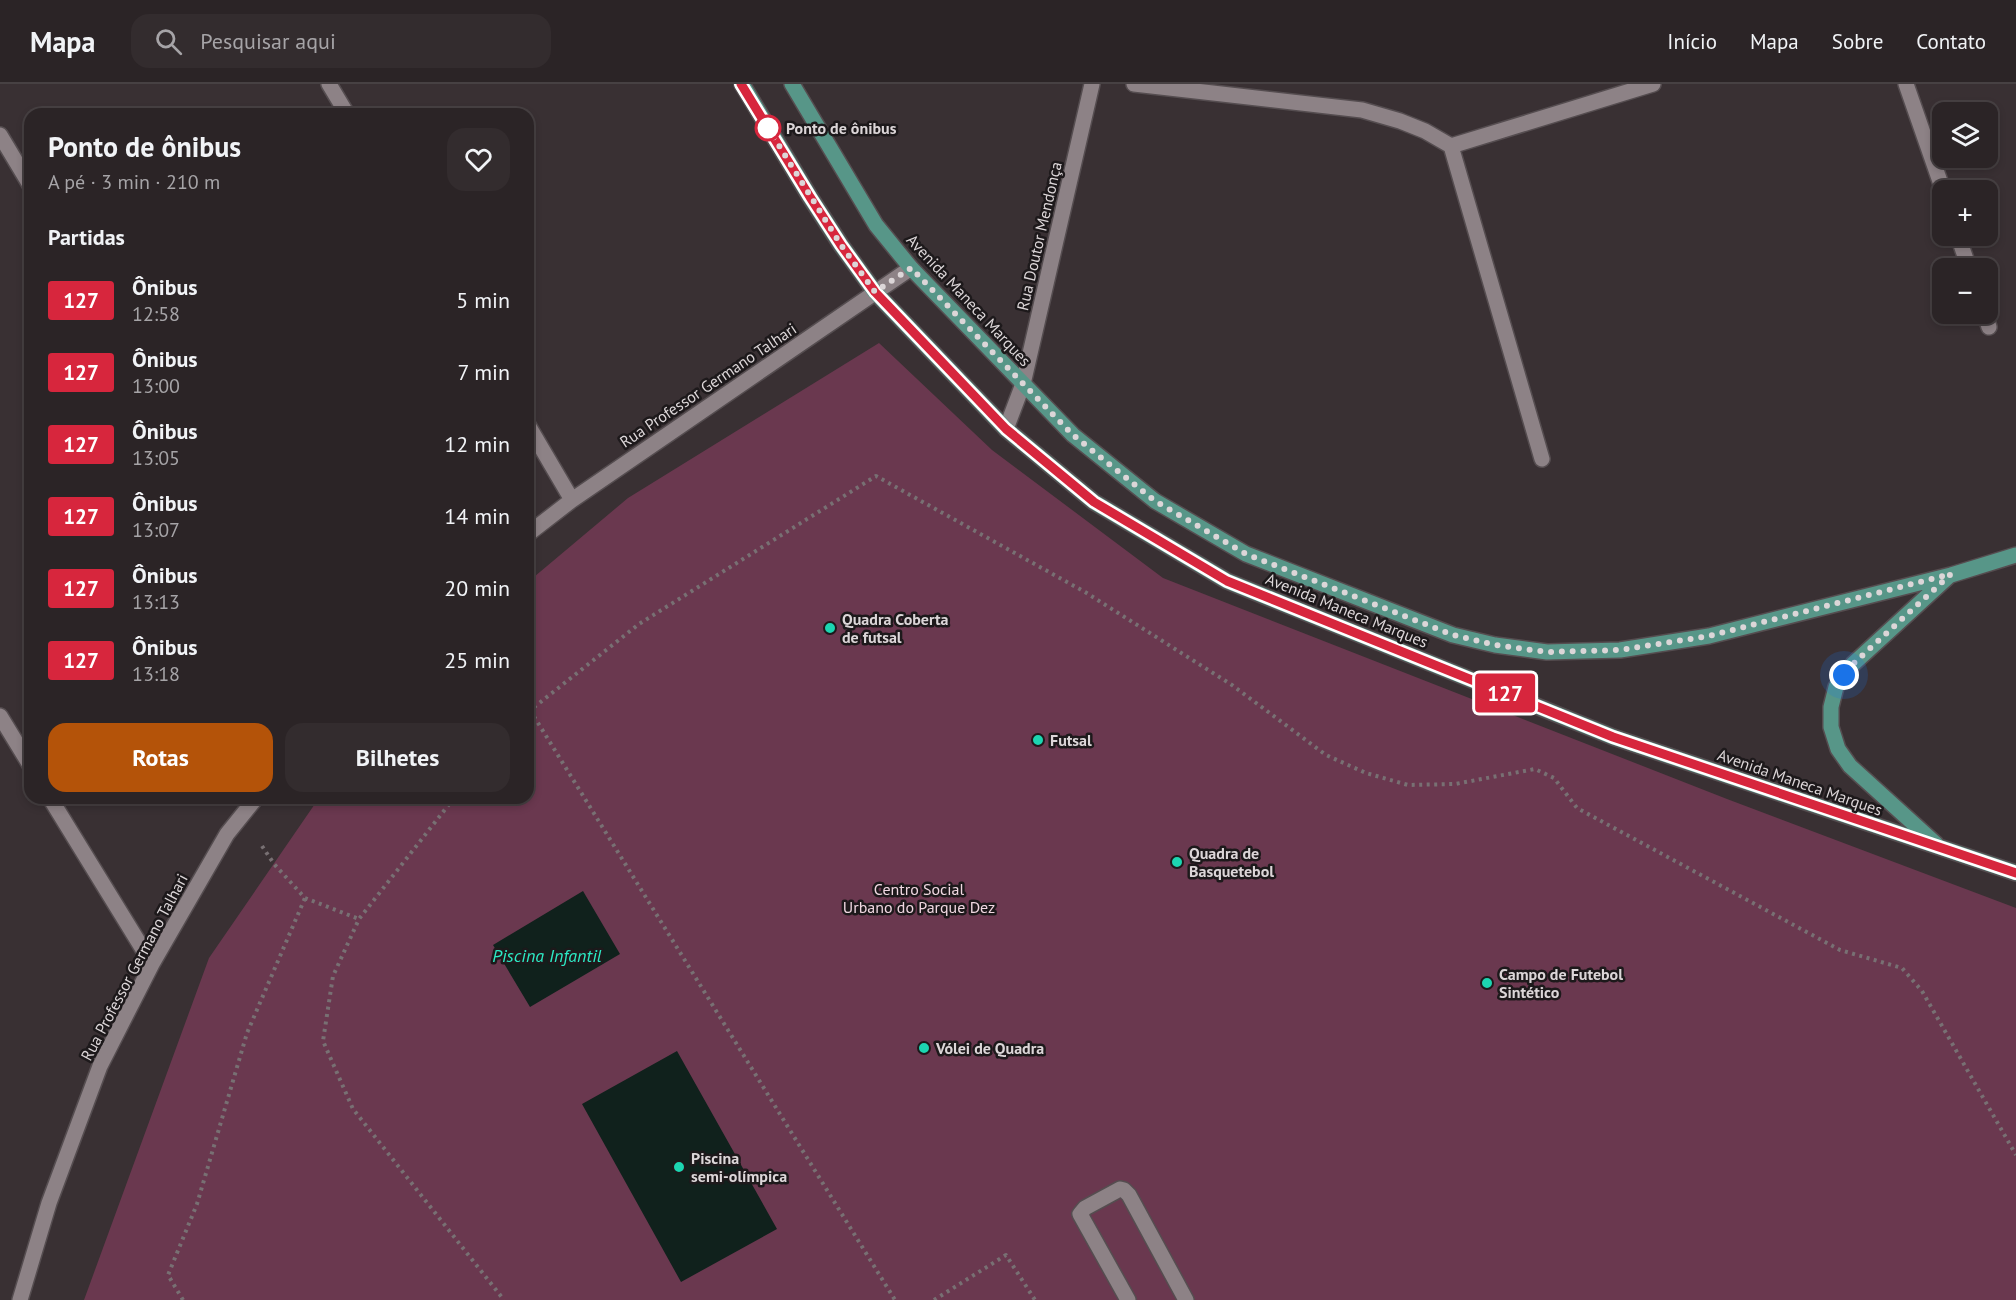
<!DOCTYPE html>
<html lang="pt">
<meta charset="utf-8">
<style>
:root{--surface:#2b2426;--page:#332c2e;--text:#f1f3f6;--muted:#a6a4a7;--line:#474143;--accent:#b45309}
body{margin:0;font-family:"PT Sans",sans-serif;background:var(--page);color:var(--text);height:100vh;display:flex;flex-direction:column;font-size:22px;white-space:nowrap}
*{box-sizing:border-box;margin:0}
p{font-size:20px;color:var(--muted)}
.icon{flex:none;width:33px;height:33px;fill:none;stroke:currentColor;stroke-width:2;stroke-linecap:round;stroke-linejoin:round}
.map{position:relative;flex:1;overflow:hidden}
.details{position:absolute;left:24px;top:24px;width:510px;height:696px;display:flex;flex-direction:column;background:var(--surface);border-radius:18px;box-shadow:0 3px 9px #0003,0 0 0 2px var(--line)}
.details>*{flex:none}
.badge{padding:0 12px;border-radius:4px;font-size:21px;line-height:39px}
.fabs{position:absolute;left:1932px;top:18px;display:grid;gap:12px}
.fabs a{display:grid;place-items:center;width:66px;height:66px;border-radius:12px;background:var(--surface);box-shadow:0 3px 9px #0003,0 0 0 2px var(--line);font-size:30px}
.you{position:absolute;width:30px;height:30px;margin:-15px;border:4px solid #fff;border-radius:50%;background:#1a73e8;box-shadow:0 0 0 9px #1a73e833}
.map>.badge{position:absolute;translate:-50% -50%;box-shadow:0 0 0 3px #fff}
h2{padding:0 24px;font-size:22px;line-height:54px}
.round{display:grid;place-items:center;flex:none;width:63px;height:63px;border-radius:18px;background:var(--page)}
.summary{display:flex;align-items:center;justify-content:space-between;height:102px;padding:0 24px}
h1{font-size:28px;font-weight:700;line-height:45px}
.button{display:flex;gap:12px;margin-top:auto;padding:12px 24px}
.button a{flex:1;height:69px;border-radius:18px;background:var(--accent);color:#fff;font-size:24px;font-weight:700;line-height:69px;text-align:center}
.button a+a{background:var(--page);color:var(--text)}
ul{padding:0;list-style:none}
li{display:flex;align-items:center;gap:18px;height:72px;padding:0 24px}
li div{flex:1}
li b{display:block;font-size:22px}
li em{font-style:normal}
li .badge{min-width:66px;font-weight:700;text-align:center}
header{display:flex;align-items:center;gap:36px;box-sizing:border-box;height:84px;padding:0 30px;background:var(--surface);border-bottom:2px solid var(--line)}
header strong{font-size:28px}
nav{display:flex;gap:33px;margin-inline-start:auto;font-size:21px}
.search{width:420px;height:54px;background:var(--page);display:flex;align-items:center;gap:15px;box-sizing:border-box;padding:0 21px;border-radius:18px;color:var(--muted);font-size:22px}
.map>svg:first-child{display:block}
</style>
<header>
<strong>Mapa</strong>
<div class="search"><svg class="icon" aria-label="search" viewBox="0 0 24 24"><circle cx="10" cy="10" r="6"/><path d="M15 15l6 6"/></svg>Pesquisar aqui</div>
<nav><a>Início</a><a>Mapa</a><a>Sobre</a><a>Contato</a></nav>
</header>
<div class="map">
<svg width="2016" height="1216" viewBox="0 0 2016 1216">
<rect width="100%" height="100%" fill="#393033"/>
<path fill="#6a384f" d="M 879,259 L 992,366 L 1163,494 L 1727,715 L 2016,824 L 2016,1216 L 84,1216 L 209,874 L 319,714 L 528,714 L 528,498 L 628,414 Z"/>
<path fill="#10211c" d="M 583,807 L 620,870 L 530,923 L 493,861 Z
M 677,967 L 777,1145 L 681,1198 L 582,1020 Z"/>
<g fill="none" stroke-linecap="round" stroke-linejoin="round">
<defs>
<path id="minor" d="M 329,0 L 347,30
M 1134,0 L 1362,26 L 1400,37 L 1425,47 L 1451,62 L 1542,375
M 1906,0 L 1943,106
M 0,51 L 30,101
M 1451,62 L 1653,0
M 1958,152 L 1969,184
M 1985,230 L 1989,243
M 528,341 L 572,416
M 1006,345 L 1023,300 L 1092,0
M 528,450 L 572,416 L 911,184
M 0,632 L 30,681
M 50,714 L 152,880
M 20,1216 L 49,1119 L 100,982 L 152,880 L 227,750 L 256,714
M 1128,1216 L 1080,1130 L 1085,1124 L 1120,1105 L 1124,1106 L 1129,1111 L 1186,1216"/>
<path id="major" d="M 742,0 L 810,113 L 841,161 L 875,208 L 1006,345 L 1094,418 L 1227,497 L 1613,653 L 2016,789
M 792,0 L 876,141 L 911,184 L 1073,351 L 1155,417 L 1246,470 L 1453,551 L 1495,561 L 1547,568 L 1620,566 L 1709,552 L 1951,491 L 2016,471
M 1936,760 L 1850,682 L 1838,665 L 1831,643 L 1831,623 L 1836,603 L 1853,580 L 1949,492"/>
</defs>
<use href="#minor" stroke="#554d50" stroke-width="18"/>
<use href="#major" stroke="#554d50" stroke-width="18"/>
<path stroke="#787073" stroke-width="4" stroke-dasharray="3 4.5" stroke-linecap="butt" d="M 530,626 L 895,1216
M 528,628 L 639,540 L 876,392 L 1085,508 L 1232,601 L 1326,671 L 1366,689 L 1408,701 L 1455,700 L 1535,685 L 1554,694 L 1577,724 L 1840,866 L 1902,884 L 1922,907 L 2016,1071
M 454,714 L 359,835 L 333,892 L 323,957 L 353,1025 L 504,1216
M 262,762 L 274,780 L 305,814 L 359,835
M 183,1216 L 168,1191 L 197,1120 L 247,949 L 305,814
M 934,1216 L 1006,1171 L 1035,1216"/>
<use href="#minor" stroke="#8d8286" stroke-width="15"/>
<use href="#major" stroke="#579688" stroke-width="15"/>
</g>
<g fill="none" stroke-linecap="round" stroke-linejoin="round">
<defs>
<path id="line" d="M 741,0 L 810,113 L 841,161 L 875,208 L 1006,345 L 1094,418 L 1227,497 L 1613,653 L 2016,789"/>
</defs>
<use href="#line" stroke="#fff" stroke-width="14"/>
<use href="#line" stroke="#d7263d" stroke-width="9"/>
<path stroke="#dcd6d8" stroke-width="6" stroke-dasharray="0 10.8" d="M 768,44 L 841,161 L 875,208 L 911,184 L 1073,351 L 1155,417 L 1246,470 L 1453,551 L 1495,561 L 1547,568 L 1620,566 L 1709,552 L 1951,490 L 1853,580 L 1844,591"/>
</g>
<circle fill="#fff" stroke="#d7263d" stroke-width="3" cx="768" cy="44" r="12"/>
<g fill="#1cd5b1" stroke="#1d191b" stroke-width="2">
<circle cx="830" cy="544" r="6"/>
<circle cx="1038" cy="656" r="6"/>
<circle cx="1177" cy="778" r="6"/>
<circle cx="1487" cy="899" r="6"/>
<circle cx="924" cy="964" r="6"/>
<circle cx="679" cy="1083" r="6"/>
</g>
<g text-anchor="middle" dominant-baseline="central" stroke-width="5" stroke-linejoin="round" paint-order="stroke">
<g font-size="16" font-weight="bold" fill="#dcd6d8" stroke="#1d191b" text-anchor="start">
<text x="786" y="44">Ponto de ônibus</text>
</g>
<g font-size="16" fill="#dcd6d8" stroke="#1d191b">
<text transform="translate(1039 152) rotate(-77)">Rua Doutor Mendonça</text>
<text transform="translate(969 216) rotate(47)">Avenida Maneca Marques</text>
<text transform="translate(708 301) rotate(-34)">Rua Professor Germano Talhari</text>
<text transform="translate(1347 526) rotate(22)">Avenida Maneca Marques</text>
<text transform="translate(1800 698) rotate(19)">Avenida Maneca Marques</text>
<text transform="translate(134 883) rotate(-62)">Rua Professor Germano Talhari</text>
</g>
<g font-size="16" font-weight="bold" fill="#dcd6d8" stroke="#1d191b" text-anchor="start">
<text x="842" y="535">Quadra Coberta<tspan x="842" dy="18">de futsal</tspan></text>
<text x="1050" y="656">Futsal</text>
<text x="1189" y="769">Quadra de<tspan x="1189" dy="18">Basquetebol</tspan></text>
<text x="1499" y="890">Campo de Futebol<tspan x="1499" dy="18">Sintético</tspan></text>
<text x="936" y="964">Vólei de Quadra</text>
<text x="691" y="1074">Piscina<tspan x="691" dy="18">semi-olímpica</tspan></text>
</g>
<g font-size="16" fill="#f0d7e1" stroke="#1d191b">
<text x="919" y="805">Centro Social<tspan x="919" dy="18">Urbano do Parque Dez</tspan></text>
</g>
<g font-size="18" font-style="italic" fill="#2cebc5" stroke="#1d191b">
<text x="547" y="871">Piscina Infantil</text>
</g>
</g>
</svg>
<div class="fabs">
<a><svg class="icon" aria-label="layers" viewBox="0 0 24 24"><path d="M12 4l9 5-9 5-9-5zM3 14l9 5 9-5"/></svg></a>
<a>+</a>
<a>−</a>
</div>
<div class="you" style="left:1844px;top:591px"></div>
<b class="badge" style="left:1505px;top:609px;background:#d7263d;color:#fff">127</b>
<section class="details">
<div class="summary"><div><h1>Ponto de ônibus</h1><p>A pé · 3 min · 210 m</p></div><a class="round"><svg class="icon" aria-label="heart" viewBox="0 0 24 24"><path d="M12 20l-8-8c-3-5 5-10 8-4 3-6 11-1 8 4z"/></svg></a></div>
<h2>Partidas</h2>
<ul>
<li><span class="badge" style="background:#d7263d;color:#fff">127</span><div><b>Ônibus</b><p>12:58</p></div><em>5 min</em></li>
<li><span class="badge" style="background:#d7263d;color:#fff">127</span><div><b>Ônibus</b><p>13:00</p></div><em>7 min</em></li>
<li><span class="badge" style="background:#d7263d;color:#fff">127</span><div><b>Ônibus</b><p>13:05</p></div><em>12 min</em></li>
<li><span class="badge" style="background:#d7263d;color:#fff">127</span><div><b>Ônibus</b><p>13:07</p></div><em>14 min</em></li>
<li><span class="badge" style="background:#d7263d;color:#fff">127</span><div><b>Ônibus</b><p>13:13</p></div><em>20 min</em></li>
<li><span class="badge" style="background:#d7263d;color:#fff">127</span><div><b>Ônibus</b><p>13:18</p></div><em>25 min</em></li>
</ul>
<div class="button"><a>Rotas</a><a>Bilhetes</a></div>
</section>
</div>
